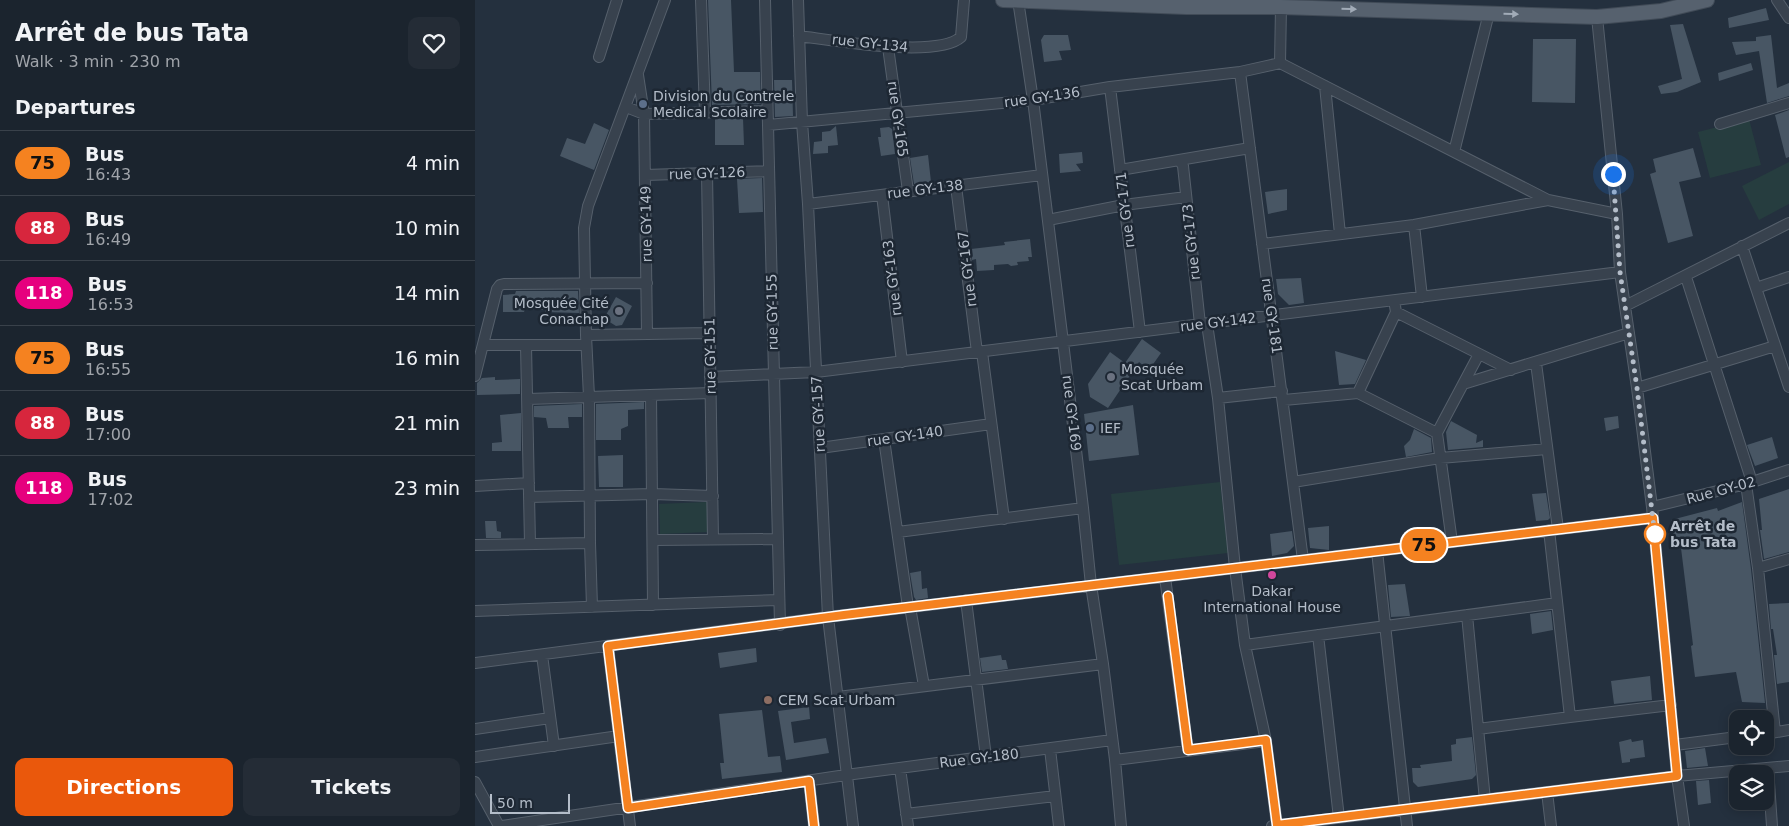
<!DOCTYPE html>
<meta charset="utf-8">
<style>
:root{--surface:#1b242e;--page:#242c36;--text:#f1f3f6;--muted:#a0a4aa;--line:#39414a;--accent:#ea580c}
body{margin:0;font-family:"DejaVu Sans",sans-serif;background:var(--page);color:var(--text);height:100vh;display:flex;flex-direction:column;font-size:19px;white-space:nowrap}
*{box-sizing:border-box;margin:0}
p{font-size:16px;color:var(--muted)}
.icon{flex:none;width:28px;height:28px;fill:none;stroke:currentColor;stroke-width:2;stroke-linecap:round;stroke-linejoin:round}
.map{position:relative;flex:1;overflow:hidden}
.sheet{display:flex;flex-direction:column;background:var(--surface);width:475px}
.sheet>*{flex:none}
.badge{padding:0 10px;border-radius:16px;font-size:18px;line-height:32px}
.fabs{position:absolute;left:1254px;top:710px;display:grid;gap:10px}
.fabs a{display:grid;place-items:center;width:45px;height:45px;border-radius:10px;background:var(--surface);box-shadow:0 2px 12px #0003,0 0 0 1px var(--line);font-size:25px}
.scale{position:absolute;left:15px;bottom:12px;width:80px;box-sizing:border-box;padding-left:5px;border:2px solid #b4bdc9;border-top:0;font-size:14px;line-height:18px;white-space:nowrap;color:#b4bdc9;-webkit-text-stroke:4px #1d2733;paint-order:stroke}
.you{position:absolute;width:25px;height:25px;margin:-12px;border:4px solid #fff;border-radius:50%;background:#1a73e8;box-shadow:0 0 0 8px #1a73e833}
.map>.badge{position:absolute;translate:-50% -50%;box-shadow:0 0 0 2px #fff}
h2{padding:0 15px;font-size:19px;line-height:45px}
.round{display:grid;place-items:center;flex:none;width:52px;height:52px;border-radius:10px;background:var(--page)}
.summary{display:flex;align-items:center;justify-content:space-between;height:85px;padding:0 15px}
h1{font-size:24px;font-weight:700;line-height:38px}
.cta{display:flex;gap:10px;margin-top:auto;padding:10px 15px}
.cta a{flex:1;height:58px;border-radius:10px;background:var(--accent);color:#fff;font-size:20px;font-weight:700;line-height:58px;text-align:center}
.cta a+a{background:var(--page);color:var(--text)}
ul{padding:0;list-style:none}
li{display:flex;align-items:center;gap:15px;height:65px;padding:0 15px;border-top:1px solid var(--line)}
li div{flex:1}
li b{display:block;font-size:19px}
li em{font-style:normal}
li .badge{min-width:55px;font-weight:700;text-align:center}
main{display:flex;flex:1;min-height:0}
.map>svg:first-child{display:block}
</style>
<main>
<section class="sheet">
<div class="summary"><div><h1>Arrêt de bus Tata</h1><p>Walk · 3 min · 230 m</p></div><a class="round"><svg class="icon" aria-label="heart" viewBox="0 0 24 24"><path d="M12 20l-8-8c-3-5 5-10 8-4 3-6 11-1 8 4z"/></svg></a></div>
<h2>Departures</h2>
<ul>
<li><span class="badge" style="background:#f58220;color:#111">75</span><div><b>Bus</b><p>16:43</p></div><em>4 min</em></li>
<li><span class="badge" style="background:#d7263d;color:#fff">88</span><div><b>Bus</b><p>16:49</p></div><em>10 min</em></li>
<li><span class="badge" style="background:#e6007e;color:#fff">118</span><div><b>Bus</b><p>16:53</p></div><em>14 min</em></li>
<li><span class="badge" style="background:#f58220;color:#111">75</span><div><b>Bus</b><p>16:55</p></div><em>16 min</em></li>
<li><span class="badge" style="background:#d7263d;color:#fff">88</span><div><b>Bus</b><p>17:00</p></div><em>21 min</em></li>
<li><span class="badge" style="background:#e6007e;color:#fff">118</span><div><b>Bus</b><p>17:02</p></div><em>23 min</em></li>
</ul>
<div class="cta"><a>Directions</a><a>Tickets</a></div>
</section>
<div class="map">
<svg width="1314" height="826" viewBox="0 0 1314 826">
<rect width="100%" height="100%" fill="#24303e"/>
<path fill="#263d3f" d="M 1274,119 L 1286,165 L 1235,178 L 1223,132 Z
M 1314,162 L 1314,204 L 1284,220 L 1267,186 Z
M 745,482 L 753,553 L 644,565 L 636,494 Z
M 232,502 L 233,532 L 185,534 L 184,504 Z"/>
<path fill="#485664" d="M 233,0 L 256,0 L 259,72 L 285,72 L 286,104 L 237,105 Z
M 1291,8 L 1294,20 L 1254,28 L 1253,18 Z
M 1208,24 L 1226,82 L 1202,92 L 1186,94 L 1183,86 L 1207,79 L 1195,25 Z
M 569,35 L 593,35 L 596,50 L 584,51 L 587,60 L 569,62 L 566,40 Z
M 1296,35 L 1302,88 L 1314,83 L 1314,96 L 1292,103 L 1284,51 L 1261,55 L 1257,42 L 1281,41 L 1281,37 Z
M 1058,39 L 1101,39 L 1100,103 L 1057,102 Z
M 1276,63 L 1278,70 L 1244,81 L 1243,73 Z
M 299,80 L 317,80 L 318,116 L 300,117 Z
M 1314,110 L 1314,157 L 1311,158 L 1300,115 Z
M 268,118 L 269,145 L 240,145 L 240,119 Z
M 119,123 L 134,130 L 119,170 L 85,156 L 92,138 L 110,144 Z
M 361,126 L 363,145 L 353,146 L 353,153 L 338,154 L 339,142 L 347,141 L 347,132 L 355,131 Z
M 414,127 L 417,129 L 420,154 L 406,156 L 403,137 L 406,137 L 405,128 Z
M 1218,148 L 1226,177 L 1204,182 L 1218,236 L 1193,243 L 1175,174 L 1181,172 L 1178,159 Z
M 607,152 L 608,163 L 601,164 L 606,171 L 585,173 L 584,154 Z
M 453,155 L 456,182 L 439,184 L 435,158 Z
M 287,178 L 288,212 L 264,213 L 262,179 Z
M 812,189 L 812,210 L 793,214 L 790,192 Z
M 555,239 L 557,257 L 553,257 L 554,261 L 542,262 L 543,265 L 536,266 L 533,264 L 519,265 L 519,270 L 502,271 L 501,259 L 497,260 L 496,249 L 530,245 L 529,242 Z
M 826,278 L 829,303 L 814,305 L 803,294 L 801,279 Z
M 41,291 L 103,291 L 104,313 L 70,312 L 70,310 L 50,309 L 49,312 L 28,312 L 28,295 L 40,294 Z
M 141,297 L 157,306 L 147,325 L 141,326 L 133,321 L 131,315 Z
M 667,339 L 686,353 L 674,370 L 664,362 L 633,408 L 615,397 L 613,384 L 635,352 L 650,363 Z
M 860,351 L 891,360 L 880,384 L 864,385 Z
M 20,377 L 20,380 L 45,379 L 45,394 L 2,395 L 2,383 L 7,378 Z
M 169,402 L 169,409 L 153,410 L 153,426 L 146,429 L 146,440 L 121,440 L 121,404 Z
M 107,404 L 107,417 L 93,417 L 94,428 L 73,428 L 71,418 L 59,417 L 59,406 Z
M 658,405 L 664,455 L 614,461 L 609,414 Z
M 46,413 L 46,451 L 17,451 L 17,443 L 27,442 L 25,415 Z
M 1143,416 L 1144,428 L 1131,431 L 1129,418 Z
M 976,421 L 1002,435 L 1001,443 L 1008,440 L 1008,447 L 973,450 L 971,432 Z
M 939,429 L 956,438 L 957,452 L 931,457 L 929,446 L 935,440 Z
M 1297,437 L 1303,458 L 1280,466 L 1272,445 Z
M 148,455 L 148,487 L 124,487 L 123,456 Z
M 1314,489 L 1314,552 L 1289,559 L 1285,530 L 1287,530 L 1284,499 Z
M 1071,493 L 1075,518 L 1073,520 L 1061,521 L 1057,494 Z
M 1267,502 L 1276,569 L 1290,703 L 1267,702 L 1261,672 L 1220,677 L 1216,646 L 1218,645 L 1206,548 L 1200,548 L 1196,520 L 1242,508 L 1243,511 Z
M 10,521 L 21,521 L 22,531 L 26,532 L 26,538 L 11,538 Z
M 854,526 L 854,550 L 835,548 L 833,528 Z
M 817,531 L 819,546 L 812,553 L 797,556 L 795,534 Z
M 446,571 L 447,589 L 452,588 L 453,598 L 441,600 L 439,597 L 435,573 Z
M 930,584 L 935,616 L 916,617 L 913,585 Z
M 1314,603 L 1314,682 L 1302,684 L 1299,655 L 1302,655 L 1298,629 L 1296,629 L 1294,604 Z
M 1076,611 L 1078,630 L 1057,634 L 1055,614 Z
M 281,648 L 282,662 L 245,668 L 243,653 Z
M 526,655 L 527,660 L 531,660 L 533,669 L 507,672 L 505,658 Z
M 1175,676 L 1177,700 L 1139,704 L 1136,681 Z
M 334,707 L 335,719 L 316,722 L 319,743 L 351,738 L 354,753 L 311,760 L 303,711 Z
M 287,710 L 293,757 L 305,756 L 307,772 L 247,779 L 245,763 L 249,763 L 244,714 Z
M 997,737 L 1001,775 L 997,779 L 943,787 L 938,782 L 937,768 L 946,768 L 945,765 L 977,761 L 976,745 L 981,744 L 981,739 Z
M 1156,739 L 1157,742 L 1168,740 L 1170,757 L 1155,759 L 1155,762 L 1147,763 L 1144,742 Z
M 1230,748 L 1233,766 L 1212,768 L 1210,751 Z
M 1234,780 L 1236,803 L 1223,805 L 1221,781 Z"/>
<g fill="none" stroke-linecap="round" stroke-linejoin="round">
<defs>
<path id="minor" d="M 226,0 L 230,112
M 290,0 L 305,625
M 323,0 L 327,122 L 333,204 L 353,617 L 378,826
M 543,0 L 558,100 L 588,342 L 608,508 L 616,585 L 628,664 L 640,760 L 646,826
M 1302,0 L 1314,18
M 1122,17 L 1142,214 L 1145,272 L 1162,388 L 1177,507 L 1202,776 L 1209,826
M 324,36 C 357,40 462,59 486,37 L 489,0
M 413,47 L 433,191
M 124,57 L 142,0
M 805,63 L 1073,200 L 1142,214
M 805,63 L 806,7
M 765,72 L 828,560
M 163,75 L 169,114 L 172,334
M 850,86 L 865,234
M 635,87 L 665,332
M 151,107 L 169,114 L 292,111
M 1245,124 L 1314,103
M 293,125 L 558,100 L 635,87 L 765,72 L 805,63
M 979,152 L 1014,13
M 705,161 L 708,166 L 725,324
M 645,170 L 775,148
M 232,173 L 238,539
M 170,175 L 294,171
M 481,186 L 502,352
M 407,195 L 427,362
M 333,204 L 567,175
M 573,220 L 649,205 L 711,197
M 939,225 L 947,297
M 787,244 L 939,225 L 1073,200
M 1267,246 L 1314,387
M 1211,277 L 1277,482
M 1281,288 L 1314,277
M 1150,306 L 1314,223
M 921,312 L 1036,370
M 732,324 L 743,398 L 760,568 L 770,645 L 791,741 L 802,825
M 111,335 L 235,333
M 8,345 L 111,345
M 51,345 L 55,544
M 507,352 L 529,519
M 1061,363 L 1083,529
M 0,376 L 22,289 L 25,285 L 29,284 L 172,283
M 235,377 L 341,372 L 1145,272
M 988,384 L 1154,333
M 1162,388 L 1300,346
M 883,393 L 921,312 L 920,306
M 176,395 L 178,605
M 743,398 L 807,391
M 53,399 L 236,393
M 809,400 L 883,393 L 962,433
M 409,439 L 433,607
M 345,448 L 516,424
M 818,482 L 965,458 L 1072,449
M 1271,484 L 1283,568 L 1300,732
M 0,486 L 54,483
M 54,497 L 178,494 L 238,496
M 1177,507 L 1271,484 L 1314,470
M 423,532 L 608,508
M 178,540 L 303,539
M 977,542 L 962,433 L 1004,354
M 0,545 L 115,543
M 902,551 L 932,826
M 1283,568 L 1314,559
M 690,577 L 713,751
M 491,600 L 511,757
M 117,607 L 115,543 L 114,397 L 111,335 L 109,228 L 113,206 L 190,0
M 435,607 L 449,686
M 0,611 L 304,600
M 992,615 L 1010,800
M 843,635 L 864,818
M 770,645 L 1082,603
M 133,646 L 155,826
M 67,655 L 79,746
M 0,663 L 353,617 L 1178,518
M 363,697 L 628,664
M 1095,717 L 1196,705
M 0,729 L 75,718
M 1003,729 L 1095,717 L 1074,530
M 1290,734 L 1314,730
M 1200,745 L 1262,737
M 575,749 L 584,826
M 0,757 L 144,736
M 640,760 L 791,741
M 425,768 L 433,826
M 1293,768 L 1297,826
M 334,781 L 339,826
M 0,782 L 24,826
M 1072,792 L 1076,826
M 431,814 L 580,796
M 27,826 L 371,775 L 637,740
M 797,826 L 1202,776 L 1314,766"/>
<path id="major" d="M 528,0 L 711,7 L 806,7 L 1122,17 L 1186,11 L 1232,0"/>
</defs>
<use href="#minor" stroke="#56606c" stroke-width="12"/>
<use href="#major" stroke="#414b57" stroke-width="16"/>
<use href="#minor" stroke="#38424e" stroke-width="10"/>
<use href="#major" stroke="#56616e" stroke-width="14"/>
</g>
<defs><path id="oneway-solid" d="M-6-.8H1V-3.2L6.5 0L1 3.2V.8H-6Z" transform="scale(1.25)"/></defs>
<g fill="#a1abb7">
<use href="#oneway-solid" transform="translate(874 9) rotate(2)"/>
<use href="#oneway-solid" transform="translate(1036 14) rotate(2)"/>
</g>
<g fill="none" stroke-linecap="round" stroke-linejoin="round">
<defs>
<path id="line" d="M 339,826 L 334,781 L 153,808 L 133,646 L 369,615 L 1178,518 L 1202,776 L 802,825 L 791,740 L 713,750 L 693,596"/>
</defs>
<use href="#line" stroke="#fff" stroke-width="11"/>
<use href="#line" stroke="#f58220" stroke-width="8"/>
<path stroke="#b4bdc9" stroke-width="5" stroke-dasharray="0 9" d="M 1138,174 L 1145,272 L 1162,388 L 1180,536 L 1180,534"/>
</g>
<g fill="#5c6f8a" stroke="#1d2733" stroke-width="2">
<circle cx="168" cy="104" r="5"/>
<circle cx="615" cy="428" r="5"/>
</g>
<g fill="#6b7280" stroke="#1d2733" stroke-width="2">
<circle cx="144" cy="311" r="5"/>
<circle cx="636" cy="377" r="5"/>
</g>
<circle fill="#fff" stroke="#f58220" stroke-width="2.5" cx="1180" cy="534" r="10"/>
<circle fill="#d1479c" stroke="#1d2733" stroke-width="2" cx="797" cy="575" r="5"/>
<circle fill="#8d6e63" stroke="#1d2733" stroke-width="2" cx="293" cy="700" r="5"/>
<g text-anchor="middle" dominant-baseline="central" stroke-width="5" stroke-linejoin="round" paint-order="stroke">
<g font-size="14" fill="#b4bdc9" stroke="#1d2733">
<text transform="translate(395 43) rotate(6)">rue GY-134</text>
<text transform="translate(567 97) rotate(-8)">rue GY-136</text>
<text transform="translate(423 119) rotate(82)">rue GY-165</text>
<text transform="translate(232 173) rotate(-2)">rue GY-126</text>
<text transform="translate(450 189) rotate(-7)">rue GY-138</text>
<text transform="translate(650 210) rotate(-97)">rue GY-171</text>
<text transform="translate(171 224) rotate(-91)">rue GY-149</text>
<text transform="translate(716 242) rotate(-96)">rue GY-173</text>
<text transform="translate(492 269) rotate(-97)">rue GY-167</text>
<text transform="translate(417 278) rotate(-97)">rue GY-163</text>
<text transform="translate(297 312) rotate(-91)">rue GY-155</text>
<text transform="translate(797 316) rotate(82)">rue GY-181</text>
<text transform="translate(743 322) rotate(-7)">rue GY-142</text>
<text transform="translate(235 356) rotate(-91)">rue GY-151</text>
<text transform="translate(597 413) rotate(83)">rue GY-169</text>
<text transform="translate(343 414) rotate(-93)">rue GY-157</text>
<text transform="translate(430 436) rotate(-8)">rue GY-140</text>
<text transform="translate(1246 490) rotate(-15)">Rue GY-02</text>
<text transform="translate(504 758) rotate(-7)">Rue GY-180</text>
</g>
<g font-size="14" fill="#b4bdc9" stroke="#1d2733" text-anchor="start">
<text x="178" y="96">Division du Contrele<tspan x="178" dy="16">Medical Scolaire</tspan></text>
<text x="134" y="303" text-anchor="end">Mosquée Cité<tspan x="134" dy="16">Conachap</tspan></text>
<text x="646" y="369">Mosquée<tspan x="646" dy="16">Scat Urbam</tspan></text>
<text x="625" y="428">IEF</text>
<text x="797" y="591" text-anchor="middle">Dakar<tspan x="797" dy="16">International House</tspan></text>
<text x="303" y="700">CEM Scat Urbam</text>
</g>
<g font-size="14" font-weight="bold" fill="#b4bdc9" stroke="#1d2733" text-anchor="start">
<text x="1195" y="526">Arrêt de<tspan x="1195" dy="16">bus Tata</tspan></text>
</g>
</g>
</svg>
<div class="fabs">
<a><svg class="icon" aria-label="locate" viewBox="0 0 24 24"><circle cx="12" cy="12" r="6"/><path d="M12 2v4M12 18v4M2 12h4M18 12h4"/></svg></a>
<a><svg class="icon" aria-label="layers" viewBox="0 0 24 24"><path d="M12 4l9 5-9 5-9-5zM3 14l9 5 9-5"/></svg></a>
</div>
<div class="scale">50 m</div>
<div class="you" style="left:1138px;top:174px"></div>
<b class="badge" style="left:949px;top:545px;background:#f58220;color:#111">75</b>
</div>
</main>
